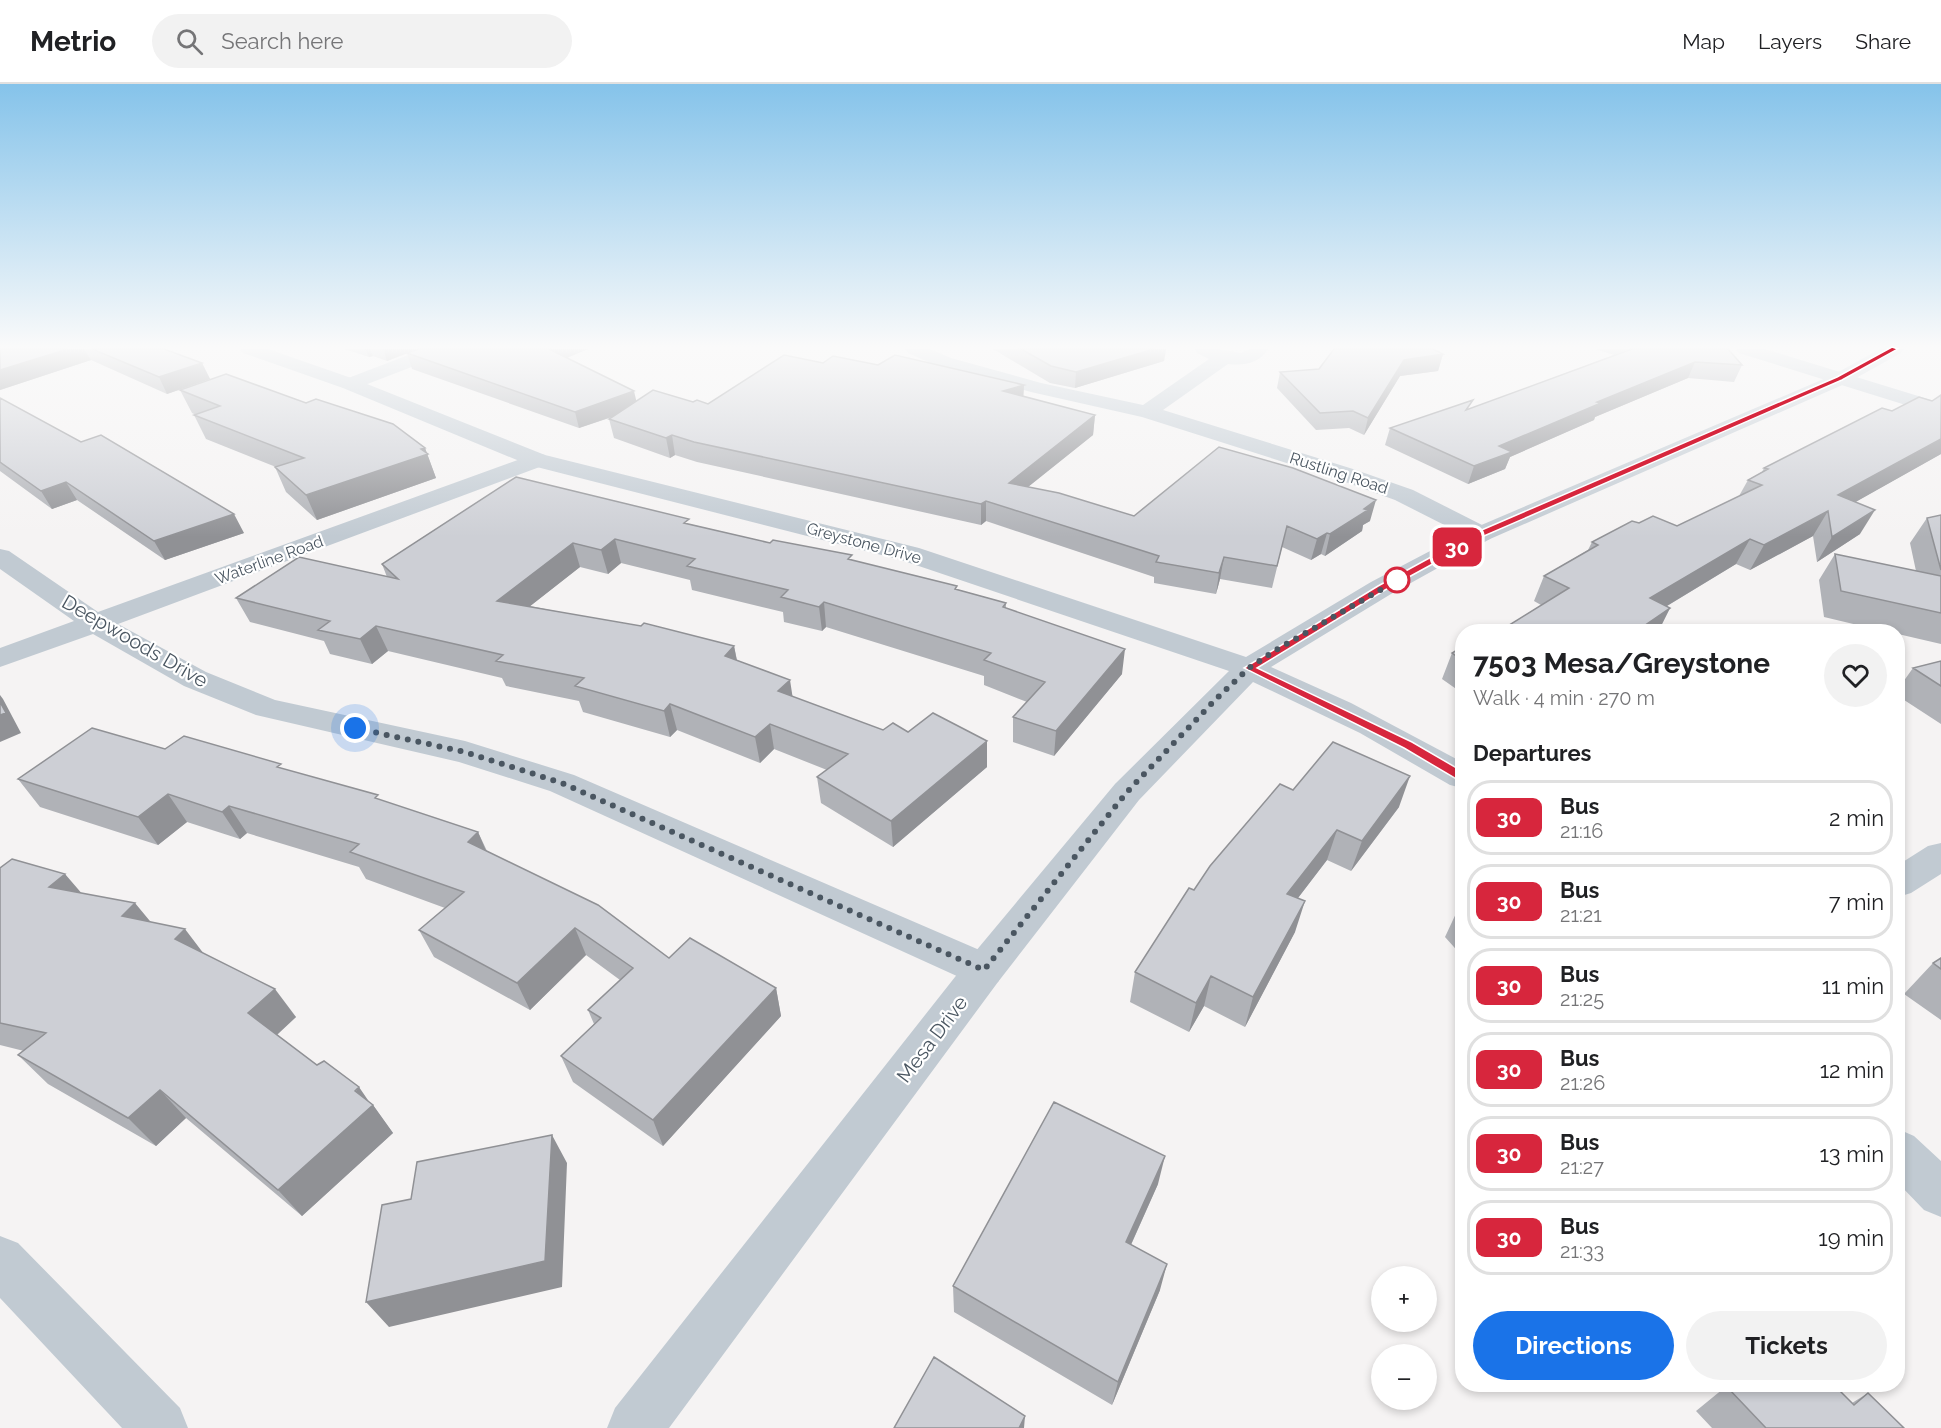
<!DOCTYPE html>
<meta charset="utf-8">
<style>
:root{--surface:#fff;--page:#f2f2f2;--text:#202124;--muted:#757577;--line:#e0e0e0;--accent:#1a73e8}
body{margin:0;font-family:Raleway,sans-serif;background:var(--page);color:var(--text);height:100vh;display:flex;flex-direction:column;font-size:22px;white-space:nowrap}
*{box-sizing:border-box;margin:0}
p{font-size:20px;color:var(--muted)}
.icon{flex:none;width:33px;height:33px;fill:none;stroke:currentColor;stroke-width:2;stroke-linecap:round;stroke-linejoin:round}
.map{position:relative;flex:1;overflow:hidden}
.drawer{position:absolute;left:1455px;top:540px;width:450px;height:768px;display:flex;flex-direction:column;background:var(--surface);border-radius:24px;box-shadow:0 3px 9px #0003}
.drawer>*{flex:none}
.badge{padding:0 12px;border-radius:9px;font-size:21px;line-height:39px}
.controls{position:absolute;left:1371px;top:1182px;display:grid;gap:12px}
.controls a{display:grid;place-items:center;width:66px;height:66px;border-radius:50%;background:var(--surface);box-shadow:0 3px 9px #0003;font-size:30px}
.you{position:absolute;width:30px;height:30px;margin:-15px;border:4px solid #fff;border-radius:50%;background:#1a73e8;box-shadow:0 0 0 9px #1a73e833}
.map>.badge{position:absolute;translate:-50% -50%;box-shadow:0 0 0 3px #fff}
h2{padding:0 18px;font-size:22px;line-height:54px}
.round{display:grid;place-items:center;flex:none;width:63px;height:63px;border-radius:32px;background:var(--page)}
.overview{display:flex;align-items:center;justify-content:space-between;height:102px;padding:0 18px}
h1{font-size:28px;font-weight:700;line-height:45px}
.cta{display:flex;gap:12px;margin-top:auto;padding:12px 18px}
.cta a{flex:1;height:69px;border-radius:36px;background:var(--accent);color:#fff;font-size:24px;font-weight:700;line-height:69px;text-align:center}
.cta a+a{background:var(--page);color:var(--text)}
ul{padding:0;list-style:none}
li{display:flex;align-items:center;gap:18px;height:75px;margin:0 12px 9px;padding:0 6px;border:3px solid var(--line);border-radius:24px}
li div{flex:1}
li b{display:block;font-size:22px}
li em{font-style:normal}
li .badge{min-width:66px;font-weight:700;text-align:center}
header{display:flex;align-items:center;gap:36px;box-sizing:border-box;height:84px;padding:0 30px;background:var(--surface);border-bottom:2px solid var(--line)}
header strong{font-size:28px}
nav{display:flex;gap:33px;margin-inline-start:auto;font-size:21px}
.search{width:420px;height:54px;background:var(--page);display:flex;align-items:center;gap:15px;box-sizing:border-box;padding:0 21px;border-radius:33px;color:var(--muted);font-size:22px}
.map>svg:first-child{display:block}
</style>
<header>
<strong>Metrio</strong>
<div class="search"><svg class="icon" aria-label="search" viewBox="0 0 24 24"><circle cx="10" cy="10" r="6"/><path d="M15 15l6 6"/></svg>Search here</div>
<nav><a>Map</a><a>Layers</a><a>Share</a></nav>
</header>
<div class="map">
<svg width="1941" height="1344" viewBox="0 0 1941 1344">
<rect width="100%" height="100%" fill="#f5f3f3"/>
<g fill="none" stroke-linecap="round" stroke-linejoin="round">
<path fill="#c1cad2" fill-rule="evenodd" d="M 424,265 L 451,265 L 448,269 L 357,304 L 343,304 L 340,300 L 343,296 Z
M 905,265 L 930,265 L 951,274 L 1041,299 L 1143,321 L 1209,275 L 1197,269 L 1195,265 L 1218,265 L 1241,269 L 1249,265 L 1268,265 C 1260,279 1244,282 1228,280 L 1163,326 L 1353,385 L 1413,406 L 1490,445 L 1494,450 L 1490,455 L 1481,458 L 1472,455 L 1395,416 L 1337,395 L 1142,333 L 1031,308 L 937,282 L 908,269 Z
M 1736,265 L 1765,265 L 1941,319 L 1941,332 L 1739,269 Z
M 537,369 L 545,371 L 548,376 L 545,381 L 118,540 L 206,588 L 275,616 L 465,657 L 574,691 L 998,874 L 1004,886 L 998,898 L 984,902 L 970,898 L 550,707 L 459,678 L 256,631 L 184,602 L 93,550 L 0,583 L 0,564 L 74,537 L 0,485 L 0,465 L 9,467 L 98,528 Z
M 1941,759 L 1941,790 L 1911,809 L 1898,813 L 1898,781 L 1928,762 Z
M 0,1152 L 18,1159 L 180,1324 L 188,1344 L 122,1344 L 0,1214 Z"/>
<path fill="#c1cad2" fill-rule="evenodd" d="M 240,265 L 268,265 L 357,296 L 545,371 L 919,464 L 1246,573 L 1371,498 L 1472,445 L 1833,291 L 1880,265 L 1904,265 L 1901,269 L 1847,299 L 1490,455 L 1391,510 L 1271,583 L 1351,619 L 1462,678 L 1462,704 L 1450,701 L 1360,649 L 1253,598 L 1139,716 L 998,898 L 669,1344 L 607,1344 L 615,1324 L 970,874 L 1115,700 L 1229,587 L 901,476 L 529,381 L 343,304 L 243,269 Z
M 1898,1045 L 1914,1052 L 1941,1077 L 1941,1133 L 1924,1126 L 1898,1099 Z"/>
</g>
<path fill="#b0b2b7" d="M 0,265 L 164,265 L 202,279 L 210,295 L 167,310 L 91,276 L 0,306 Z
M 344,265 L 418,265 L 387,277 L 373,272 L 369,273 Z
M 419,265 L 588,265 L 567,274 L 636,317 L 708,320 L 823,279 L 878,281 L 1024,301 L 1023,313 L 1095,331 L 1093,351 L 1028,403 L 1134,432 L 1370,437 L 1363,441 L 1362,447 L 1325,472 L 1321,470 L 1311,476 L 1282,463 L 1272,504 L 1220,495 L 1216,510 L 1154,499 L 1154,493 L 986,437 L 981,441 L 697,378 L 675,371 L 670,374 L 614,354 L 609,335 L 612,333 L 579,344 L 412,285 L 407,269 Z
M 993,265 L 1166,265 L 1164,277 L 1075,304 L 1050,299 Z
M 1595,265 L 1728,265 L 1742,281 L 1734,298 L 1688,294 L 1595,333 L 1594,336 L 1510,373 L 1505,385 L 1468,400 L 1385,361 L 1390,344 L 1470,325 L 1614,271 Z
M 1443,270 L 1438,287 L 1400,292 L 1364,351 L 1349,344 L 1316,346 L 1277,304 L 1280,288 L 1319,285 Z
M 180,306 L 425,364 L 436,394 L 317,436 L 286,408 L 275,383 L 276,383 L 206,355 L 194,331 L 196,331 L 192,329 Z
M 0,314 L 244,449 L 165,476 L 77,416 L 52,425 L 0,387 Z
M 1941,370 L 1855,418 L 1860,450 L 1817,478 L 1813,452 L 1750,486 L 1736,480 L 1667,522 L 1670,524 L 1658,548 L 1498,548 L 1541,521 L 1534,517 L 1544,492 L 1588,466 L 1592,458 L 1639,439 L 1677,442 L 1739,412 L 1748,396 L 1762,388 L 1764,384 Z
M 1941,431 L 1941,560 L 1898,550 L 1898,548 L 1887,548 L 1824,533 L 1819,496 L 1835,470 L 1916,487 L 1910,459 L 1927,434 Z
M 689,440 L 770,459 L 852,476 L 1006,519 L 1006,524 L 1122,590 L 1054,672 L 1013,658 L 1013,633 L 1027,618 L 984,601 L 984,592 L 826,543 L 822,547 L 784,538 L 783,528 L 692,506 L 690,496 L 621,479 L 608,490 L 580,483 L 530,522 L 734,562 L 737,576 L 793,613 L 883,646 L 908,648 L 987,683 L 893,763 L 821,719 L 817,693 L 827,686 L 774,665 L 760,679 L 677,646 L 670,653 L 583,628 L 579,617 L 506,602 L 502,594 L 388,567 L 372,580 L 330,570 L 324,557 L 250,538 L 236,514 L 387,493 L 382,480 Z
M 1462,563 L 1462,609 L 1442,595 L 1452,569 Z
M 1941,577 L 1941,640 L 1898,612 L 1898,605 L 1913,584 Z
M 165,665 L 284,685 L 478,748 L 487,767 L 669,874 L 776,904 L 781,932 L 663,1062 L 573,998 L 561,972 L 594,940 L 588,926 L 620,896 L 586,871 L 530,926 L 434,873 L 419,846 L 445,824 L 366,795 L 359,783 L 247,749 L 240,755 L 187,738 L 158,761 L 40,723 L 18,695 Z
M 1293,706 L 1399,723 L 1351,787 L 1327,776 L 1298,814 L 1295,848 L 1245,943 L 1204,922 L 1189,948 L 1130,918 L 1135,888 L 1194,806 Z
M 0,784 L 81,809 L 151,838 L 203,869 L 296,933 L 277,951 L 317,981 L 373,1021 L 393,1049 L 302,1132 L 186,1034 L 156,1062 L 48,1000 L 18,971 L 24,967 L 0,961 Z
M 1462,822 L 1462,872 L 1445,853 L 1459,823 Z
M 1941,874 L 1941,936 L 1904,910 L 1933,879 Z
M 1158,1100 L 1131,1161 L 1160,1206 L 1112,1321 L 954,1228 L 953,1202 Z
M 1729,1300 L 1833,1300 L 1852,1319 L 1868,1309 L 1904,1344 L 1712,1344 L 1696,1327 Z"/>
<path fill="#909195" d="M 68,265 L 84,265 L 91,276 L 0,306 L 0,286 Z
M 365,265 L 370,265 L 373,272 L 369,273 Z
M 383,265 L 418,265 L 387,277 Z
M 548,265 L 588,265 L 552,280 Z
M 1154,265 L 1166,265 L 1164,277 L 1075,304 L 1076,288 Z
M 1443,270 L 1438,287 L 1400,292 L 1364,351 L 1368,334 L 1404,276 Z
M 1695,278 L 1688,294 L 1595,333 L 1594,336 L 1510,373 L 1505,385 L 1468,400 L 1474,382 L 1499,362 L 1597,318 Z
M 202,279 L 210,295 L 167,310 L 159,293 Z
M 1024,301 L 1023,320 L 1003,307 Z
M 634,307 L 638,324 L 579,344 L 575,328 Z
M 1095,331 L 1093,351 L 1008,419 L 1009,399 Z
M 672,351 L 675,371 L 670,374 L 666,354 Z
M 1941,355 L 1941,370 L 1829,433 L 1838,411 Z
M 425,364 L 436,394 L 317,436 L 306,411 Z
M 66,398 L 77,416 L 52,425 L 41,407 Z
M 1376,416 L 1370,437 L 1363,441 L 1362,447 L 1325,472 L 1330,450 L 1364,425 Z
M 986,417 L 986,437 L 981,441 L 981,420 Z
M 1875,426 L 1860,450 L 1817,478 L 1832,453 Z
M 1828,427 L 1813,452 L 1750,486 L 1764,461 Z
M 234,430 L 244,449 L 165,476 L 154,457 Z
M 1327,449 L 1321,470 L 1311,476 L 1317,455 Z
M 615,455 L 621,479 L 608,490 L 601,466 Z
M 1750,455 L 1736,480 L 1637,540 L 1650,514 Z
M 573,459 L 580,483 L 506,541 L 497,517 Z
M 1224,473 L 1220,495 L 1216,510 L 1219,489 Z
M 824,518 L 826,543 L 822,547 L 819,523 Z
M 1670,524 L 1658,548 L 1635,548 Z
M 376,542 L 388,567 L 372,580 L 360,555 Z
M 734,562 L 739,588 L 725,572 Z
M 1125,565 L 1122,590 L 1054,672 L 1056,647 Z
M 790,596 L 794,622 L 778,607 Z
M 0,611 L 3,615 L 21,649 L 0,658 Z
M 670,620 L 677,646 L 670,653 L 664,627 Z
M 770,640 L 774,665 L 760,679 L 755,653 Z
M 987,657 L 987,683 L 893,763 L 891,737 Z
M 1410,692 L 1399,723 L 1351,787 L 1362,757 Z
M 168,710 L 187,738 L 158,761 L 138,733 Z
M 229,722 L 247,749 L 240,755 L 222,728 Z
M 1337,746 L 1327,776 L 1278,840 L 1287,810 Z
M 478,748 L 490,776 L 468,758 Z
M 65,790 L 90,819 L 49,803 Z
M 1305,817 L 1295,848 L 1245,943 L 1253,913 Z
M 135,819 L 159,848 L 122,832 Z
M 575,844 L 586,871 L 530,926 L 517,899 Z
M 185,845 L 207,874 L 175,855 Z
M 1211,892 L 1204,922 L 1189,948 L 1196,919 Z
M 776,904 L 781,932 L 663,1062 L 653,1036 Z
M 275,905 L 296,933 L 270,957 L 248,929 Z
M 359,1003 L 372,1022 L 373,1021 L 393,1049 L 302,1132 L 278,1106 Z
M 160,1006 L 186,1034 L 156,1062 L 128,1034 Z
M 552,1051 L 567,1079 L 562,1203 L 389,1243 L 366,1218 Z
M 1165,1072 L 1158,1100 L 1120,1185 L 1126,1158 Z
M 1167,1180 L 1160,1206 L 1112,1321 L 1118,1298 Z
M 1025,1332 L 1024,1344 L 1019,1344 Z"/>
<path fill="#cdcfd5" stroke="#909195" stroke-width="1.5" d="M 0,265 L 68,265 L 0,286 Z
M 92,265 L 164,265 L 202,279 L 159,293 Z
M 419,265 L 549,265 L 634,307 L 575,328 L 407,269 Z
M 1021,265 L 1154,265 L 1076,288 L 1051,282 Z
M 1334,265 L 1433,265 L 1443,270 L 1404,276 L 1368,334 L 1353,327 L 1320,329 L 1280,288 L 1319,285 Z
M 1632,265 L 1728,265 L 1742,281 L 1695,278 L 1597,318 L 1601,319 L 1499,362 L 1512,368 L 1474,382 L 1390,344 L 1473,316 L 1466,326 Z
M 784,271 L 823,279 L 833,272 L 878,281 L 895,271 L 1024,301 L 1003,307 L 1095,331 L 1009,399 L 1059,409 L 1134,432 L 1219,363 L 1293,384 L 1376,416 L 1364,425 L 1368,426 L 1330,450 L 1327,449 L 1317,455 L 1287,442 L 1277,482 L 1224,473 L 1219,489 L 1156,478 L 1159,472 L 986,417 L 981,420 L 694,358 L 672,351 L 666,354 L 609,335 L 653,306 L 693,318 L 697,316 L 708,320 Z
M 226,290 L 306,319 L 316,315 L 393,340 L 425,364 L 421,365 L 428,370 L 306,411 L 275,383 L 304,374 L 194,331 L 220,322 L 180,306 Z
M 1941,311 L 1941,355 L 1838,411 L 1875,426 L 1832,453 L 1828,427 L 1764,461 L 1750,455 L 1650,514 L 1670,524 L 1635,548 L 1498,548 L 1569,504 L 1544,492 L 1598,461 L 1592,458 L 1632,437 L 1639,439 L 1653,432 L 1677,442 L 1762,401 L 1748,396 L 1768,385 L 1764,384 L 1882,324 L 1892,327 L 1919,313 L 1932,317 Z
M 0,314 L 81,358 L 101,351 L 234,430 L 154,457 L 66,398 L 41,407 L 0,378 Z
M 516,393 L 689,435 L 684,439 L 770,459 L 773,456 L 852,471 L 848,475 L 957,502 L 955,505 L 1006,519 L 1003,523 L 1125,565 L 1056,647 L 1013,633 L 1045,598 L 984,576 L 991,569 L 824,518 L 819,523 L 781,513 L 788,506 L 687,482 L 695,475 L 615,455 L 601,466 L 573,459 L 497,517 L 641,542 L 644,539 L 734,562 L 725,572 L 790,596 L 778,607 L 883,646 L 893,639 L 908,648 L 933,629 L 987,657 L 891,737 L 817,693 L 848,670 L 770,640 L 755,653 L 670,620 L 664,627 L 575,602 L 584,594 L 496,577 L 503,571 L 376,542 L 360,555 L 318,546 L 330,537 L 236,514 L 299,473 L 398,495 L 382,480 Z
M 1941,431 L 1941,486 L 1927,434 Z
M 1835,470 L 1941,492 L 1941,529 L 1841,507 Z
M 1462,563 L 1462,576 L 1452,569 Z
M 1941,577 L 1941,602 L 1913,584 Z
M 0,618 L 6,629 L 0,631 Z
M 92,644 L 165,665 L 184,652 L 281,680 L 277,683 L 378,711 L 375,714 L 478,748 L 468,758 L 598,821 L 669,874 L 690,854 L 776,904 L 653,1036 L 561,972 L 601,934 L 588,926 L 633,884 L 575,844 L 517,899 L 419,846 L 464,808 L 350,768 L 359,760 L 229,722 L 222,728 L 168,710 L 138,733 L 18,695 Z
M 1333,658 L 1410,692 L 1362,757 L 1337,746 L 1287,810 L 1305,817 L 1253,913 L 1211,892 L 1196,919 L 1135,888 L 1189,804 L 1194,806 L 1210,782 L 1280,700 L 1293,706 Z
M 12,775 L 65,790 L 49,803 L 135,819 L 122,832 L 185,845 L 175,855 L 275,905 L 248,929 L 317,981 L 324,977 L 359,1003 L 355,1007 L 373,1021 L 278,1106 L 160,1006 L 128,1034 L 18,971 L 46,949 L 0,939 L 0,784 Z
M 1941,874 L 1941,885 L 1933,879 Z
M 1054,1018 L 1165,1072 L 1126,1158 L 1167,1180 L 1118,1298 L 953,1202 Z
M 552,1051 L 545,1177 L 366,1218 L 382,1121 L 411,1115 L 417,1078 Z
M 934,1273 L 1025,1332 L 1019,1344 L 894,1344 Z
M 1732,1300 L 1833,1300 L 1854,1321 L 1868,1309 L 1904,1344 L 1766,1344 L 1728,1304 Z"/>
<linearGradient id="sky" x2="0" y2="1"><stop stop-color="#85c3ea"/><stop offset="0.58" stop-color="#fafafa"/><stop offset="1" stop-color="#fafafa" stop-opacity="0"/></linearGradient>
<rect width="1941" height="453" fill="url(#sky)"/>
<path fill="#d7263d" stroke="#fff" stroke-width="1.5" d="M 1892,263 L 1898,265 L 1842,296 L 1484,452 L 1385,506 L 1257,584 L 1412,658 L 1467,690 L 1467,696 L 1458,696 L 1404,664 L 1244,584 L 1378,502 L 1477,448 L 1837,293 Z"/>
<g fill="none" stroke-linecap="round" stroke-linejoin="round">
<path stroke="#4a5661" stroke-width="6" stroke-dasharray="0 10.8" d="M 355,644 L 465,668 L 562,699 L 984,886 L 1127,708 L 1217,614 L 1249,584 L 1276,566 L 1401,494 L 1397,496"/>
</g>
<circle fill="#fff" stroke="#d7263d" stroke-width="3" cx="1397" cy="496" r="12"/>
<g text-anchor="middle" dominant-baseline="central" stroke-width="4.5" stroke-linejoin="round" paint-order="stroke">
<g font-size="16" fill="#4a5661" stroke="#fff">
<text transform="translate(1339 389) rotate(18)">Rustling Road</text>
<text transform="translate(864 459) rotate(15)">Greystone Drive</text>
<text transform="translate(269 476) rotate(-20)">Waterline Road</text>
</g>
<g font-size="20" fill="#4a5661" stroke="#fff">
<text transform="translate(135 557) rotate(30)">Deepwoods Drive</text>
<text transform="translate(932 955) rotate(-53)">Mesa Drive</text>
</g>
</g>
</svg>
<div class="controls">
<a>+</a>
<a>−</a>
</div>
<div class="you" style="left:355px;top:644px"></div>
<b class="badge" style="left:1457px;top:463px;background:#d7263d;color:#fff">30</b>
<section class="drawer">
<div class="overview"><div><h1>7503 Mesa/Greystone</h1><p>Walk · 4 min · 270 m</p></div><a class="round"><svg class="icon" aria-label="heart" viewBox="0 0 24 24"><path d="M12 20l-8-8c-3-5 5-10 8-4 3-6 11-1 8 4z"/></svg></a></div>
<h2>Departures</h2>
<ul>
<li><span class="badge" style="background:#d7263d;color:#fff">30</span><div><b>Bus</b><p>21:16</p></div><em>2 min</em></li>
<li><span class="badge" style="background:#d7263d;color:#fff">30</span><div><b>Bus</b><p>21:21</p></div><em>7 min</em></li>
<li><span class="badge" style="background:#d7263d;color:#fff">30</span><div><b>Bus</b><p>21:25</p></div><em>11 min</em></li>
<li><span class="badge" style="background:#d7263d;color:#fff">30</span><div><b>Bus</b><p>21:26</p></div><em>12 min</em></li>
<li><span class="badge" style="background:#d7263d;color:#fff">30</span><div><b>Bus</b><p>21:27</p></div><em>13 min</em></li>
<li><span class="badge" style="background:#d7263d;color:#fff">30</span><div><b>Bus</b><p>21:33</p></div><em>19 min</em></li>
</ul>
<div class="cta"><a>Directions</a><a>Tickets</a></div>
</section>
</div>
